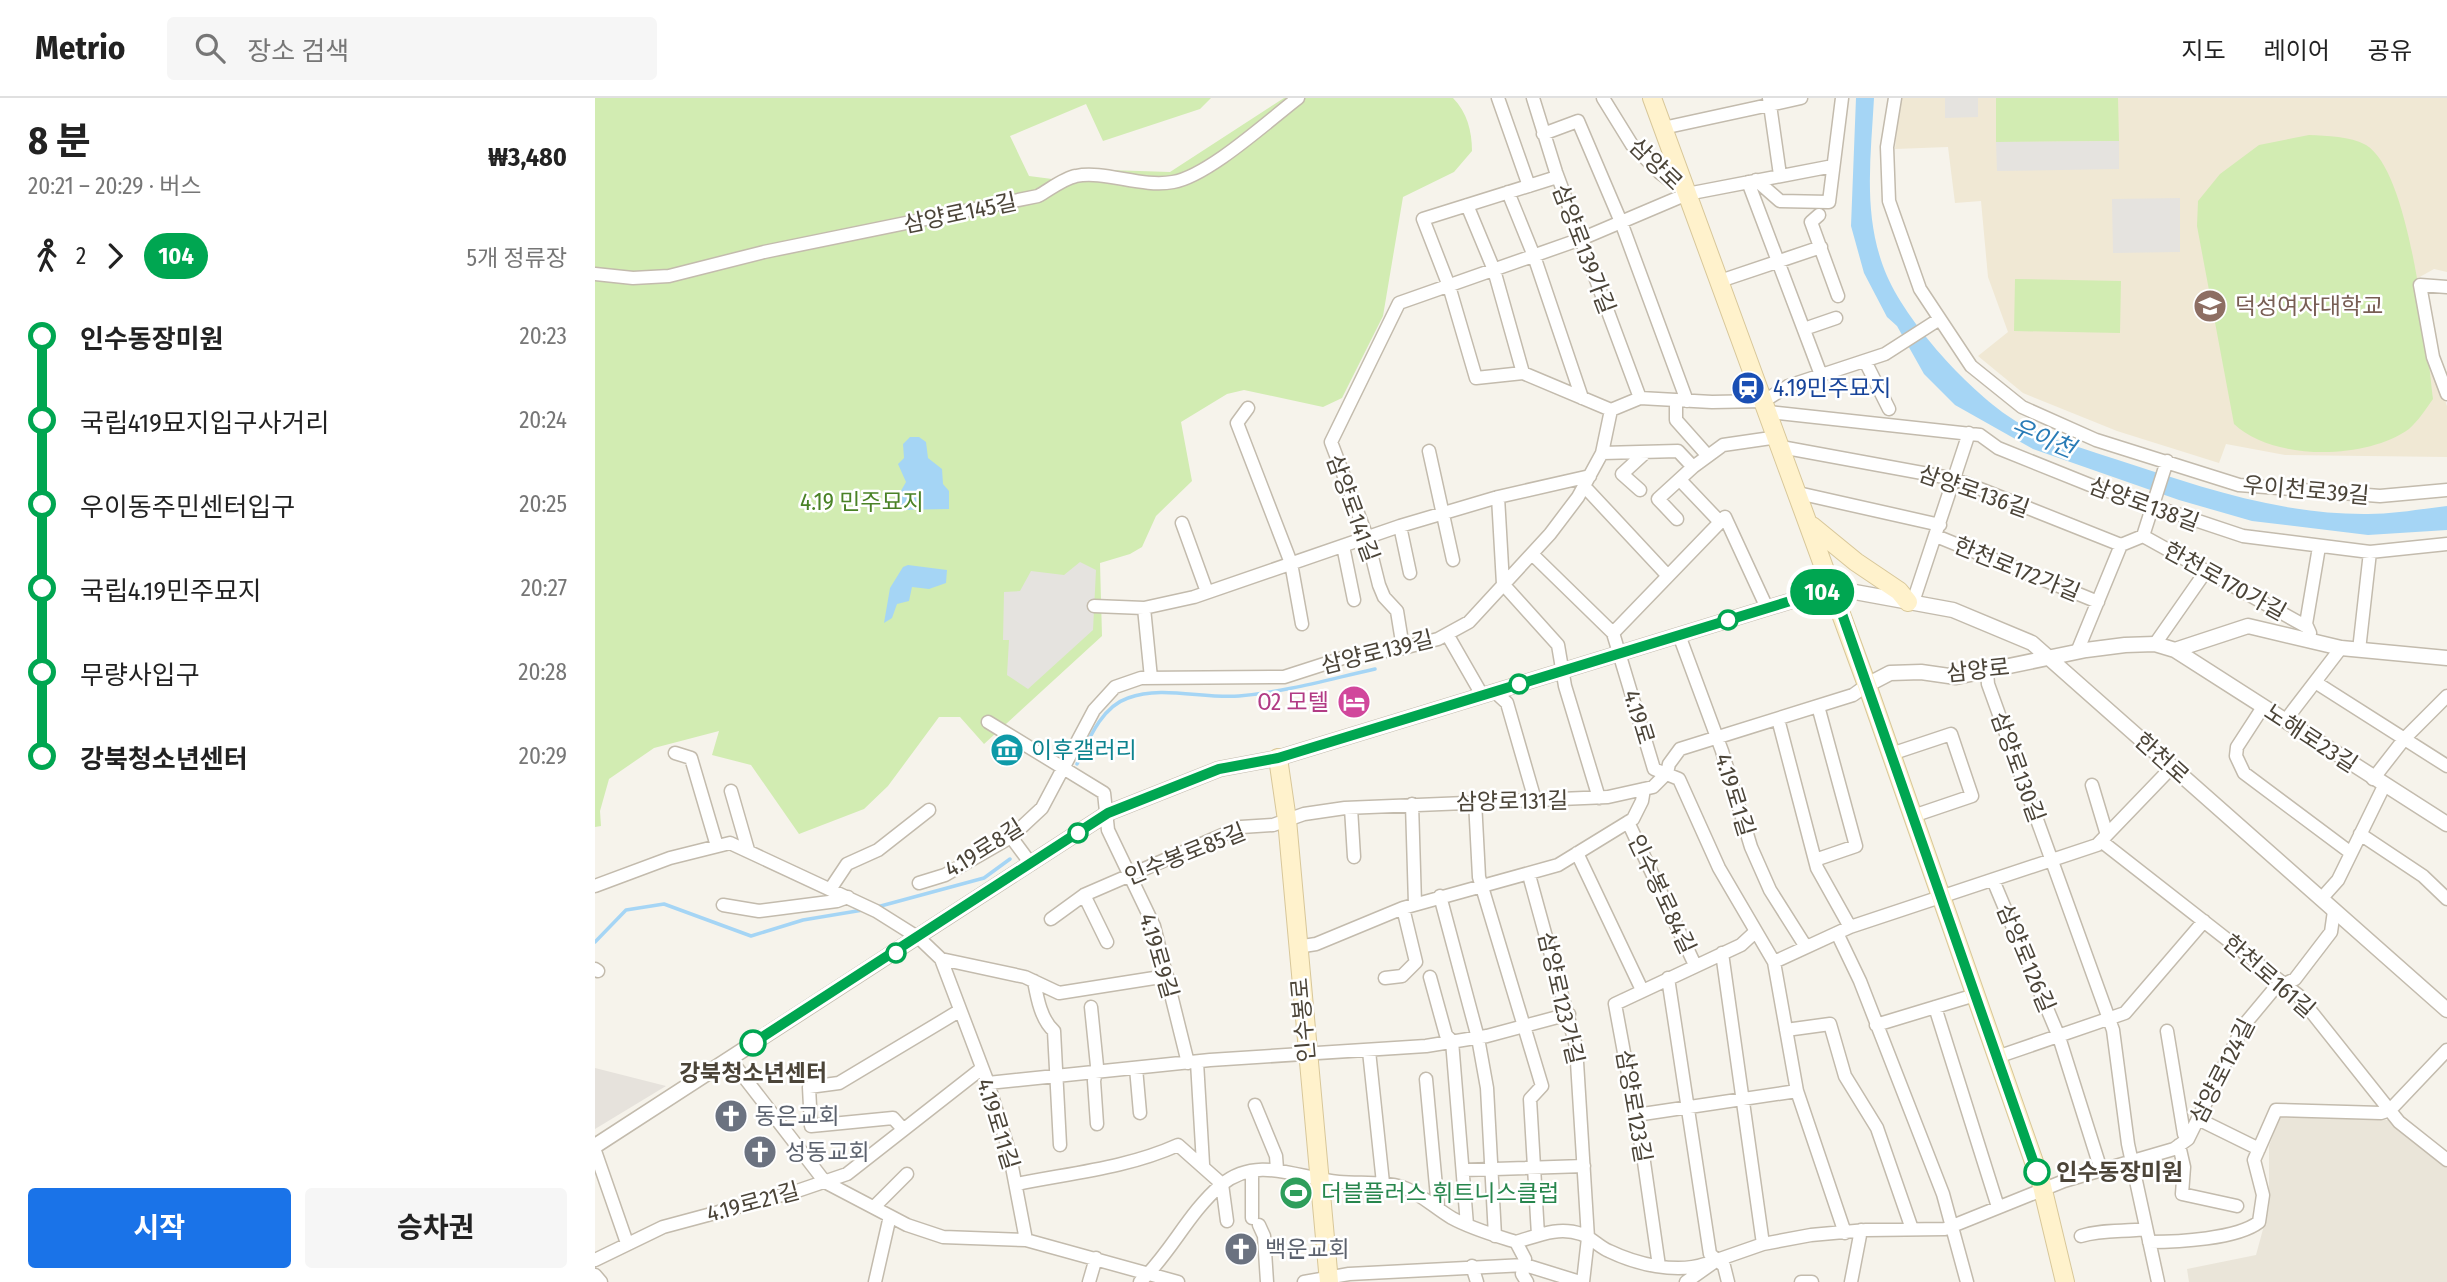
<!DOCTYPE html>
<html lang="ko">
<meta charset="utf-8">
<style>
:root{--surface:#fff;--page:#f6f6f6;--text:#222;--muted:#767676;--line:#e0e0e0;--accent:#1a73e8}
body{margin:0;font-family:"Fira Sans Condensed","Noto Sans KR",sans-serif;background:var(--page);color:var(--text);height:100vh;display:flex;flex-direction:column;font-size:26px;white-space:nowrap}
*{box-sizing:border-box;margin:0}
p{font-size:23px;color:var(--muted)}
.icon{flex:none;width:38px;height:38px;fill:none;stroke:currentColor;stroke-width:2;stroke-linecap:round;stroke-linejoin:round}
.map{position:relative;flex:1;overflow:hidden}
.details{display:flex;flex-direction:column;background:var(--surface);width:595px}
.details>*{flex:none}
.badge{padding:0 14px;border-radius:23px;font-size:24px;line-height:46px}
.map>.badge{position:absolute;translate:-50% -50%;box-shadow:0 0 0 4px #fff}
.legs{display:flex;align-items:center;gap:10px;height:77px;padding:0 28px;font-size:23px}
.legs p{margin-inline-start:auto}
.overview{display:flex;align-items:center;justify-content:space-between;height:119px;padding:0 28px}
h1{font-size:38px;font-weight:700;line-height:52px}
.button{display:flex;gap:14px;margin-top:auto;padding:14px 28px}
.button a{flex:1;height:80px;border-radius:7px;background:var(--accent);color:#fff;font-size:28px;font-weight:700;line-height:80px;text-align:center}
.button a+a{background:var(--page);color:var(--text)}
ul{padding:0 28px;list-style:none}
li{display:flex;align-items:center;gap:24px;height:84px;font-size:26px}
li i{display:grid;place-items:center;width:10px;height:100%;margin:0 9px;background:currentColor}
li i::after{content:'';width:18px;height:18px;margin:-9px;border:5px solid;border-radius:50%;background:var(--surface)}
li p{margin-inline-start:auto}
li:first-child i{background:linear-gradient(#0000 50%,currentColor 0)}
li:last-child i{background:linear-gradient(currentColor 50%,#0000 0)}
header{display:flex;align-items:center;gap:42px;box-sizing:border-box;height:98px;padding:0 35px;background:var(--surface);border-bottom:2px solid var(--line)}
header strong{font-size:33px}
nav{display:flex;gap:38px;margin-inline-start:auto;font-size:24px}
.search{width:490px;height:63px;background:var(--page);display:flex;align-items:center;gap:18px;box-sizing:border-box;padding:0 24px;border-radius:7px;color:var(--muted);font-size:26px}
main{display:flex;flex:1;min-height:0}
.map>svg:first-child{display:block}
</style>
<header>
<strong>Metrio</strong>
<div class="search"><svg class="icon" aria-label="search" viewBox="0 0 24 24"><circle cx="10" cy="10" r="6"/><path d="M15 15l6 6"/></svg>장소 검색</div>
<nav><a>지도</a><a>레이어</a><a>공유</a></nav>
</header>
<main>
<section class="details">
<div class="overview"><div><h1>8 분</h1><p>20:21 – 20:29 · 버스</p></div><b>₩3,480</b></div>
<div class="legs"><svg class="icon" aria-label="walk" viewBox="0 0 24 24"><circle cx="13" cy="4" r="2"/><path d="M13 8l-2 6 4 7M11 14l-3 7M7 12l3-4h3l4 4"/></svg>2<svg class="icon" aria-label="forward" viewBox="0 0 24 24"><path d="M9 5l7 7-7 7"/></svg><b class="badge" style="background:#00a651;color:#fff">104</b><p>5개 정류장</p></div>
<ul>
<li><i style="color:#00a651"></i><b>인수동장미원</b><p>20:23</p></li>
<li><i style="color:#00a651"></i><span>국립419묘지입구사거리</span><p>20:24</p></li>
<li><i style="color:#00a651"></i><span>우이동주민센터입구</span><p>20:25</p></li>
<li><i style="color:#00a651"></i><span>국립4.19민주묘지</span><p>20:27</p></li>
<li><i style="color:#00a651"></i><span>무량사입구</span><p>20:28</p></li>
<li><i style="color:#00a651"></i><b>강북청소년센터</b><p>20:29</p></li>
</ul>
<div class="button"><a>시작</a><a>승차권</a></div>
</section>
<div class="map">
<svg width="1852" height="1184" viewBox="0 0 1852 1184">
<rect width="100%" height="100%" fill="#f6f3eb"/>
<path fill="#eae5d9" d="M 1685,1019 L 1793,1022 L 1852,1070 L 1852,1184 L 1594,1184 L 1592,1171 L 1661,1157 L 1674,1109 L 1674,1048 Z"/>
<path fill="#e6e2dc" d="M 0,970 L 71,988 L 0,1031 Z"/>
<path fill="#f0e8d4" d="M 1305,0 L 1852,0 L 1852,174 L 1839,171 L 1821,181 L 1835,258 L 1852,308 L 1852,359 L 1690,357 L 1631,346 L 1624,365 L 1522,333 L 1428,295 L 1383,258 L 1413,234 L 1393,179 L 1386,103 L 1360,105 L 1353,49 L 1300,51 Z"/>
<path fill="#d2ecb2" d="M 0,0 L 616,0 L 605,11 L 508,43 L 491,6 L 415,38 L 434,78 L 457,81 L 483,71 L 575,74 L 689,0 L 858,0 C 872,14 877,33 877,53 L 859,74 L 808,99 L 788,218 L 747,300 L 728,309 L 649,292 L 632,296 L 586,324 L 597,383 L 561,418 L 547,449 L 535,456 L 505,465 L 507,538 L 389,646 L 365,619 L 344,619 L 293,688 L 269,711 L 204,736 L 156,667 L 117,657 L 124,633 L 59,650 L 14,681 L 5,713 L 6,728 L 0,729 Z
M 1401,0 L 1523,0 L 1524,43 L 1401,44 Z
M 1714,37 C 1732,38 1755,38 1771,47 C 1816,74 1832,249 1838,301 C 1831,311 1823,323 1814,331 C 1771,362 1678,363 1639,326 L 1602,128 L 1603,103 L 1625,76 L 1664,47 Z
M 1420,181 L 1526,183 L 1525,235 L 1419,233 Z"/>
<path fill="#e5e3df" d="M 1350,0 L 1383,0 L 1383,19 L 1350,20 Z
M 1524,43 L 1524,71 L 1402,73 L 1401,44 Z
M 1585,100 L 1585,154 L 1518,155 L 1517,101 Z
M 485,464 L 501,472 L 498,532 L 433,591 L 412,577 L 414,542 L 408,542 L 409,494 L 425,493 L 436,473 L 469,477 Z"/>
<path fill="#a5d5f5" d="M 1261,0 L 1279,0 C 1276,57 1268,113 1288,168 C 1306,219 1371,290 1416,320 C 1444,339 1489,350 1520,361 C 1603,388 1685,417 1773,416 C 1799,416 1826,411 1852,408 L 1852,432 L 1773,437 L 1657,423 L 1584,402 L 1438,351 L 1360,307 L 1329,276 L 1302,228 L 1292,219 L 1269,175 L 1256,128 Z
M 315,339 L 324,339 L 331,344 L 333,360 L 347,371 L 348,386 L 354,393 L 354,411 L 302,412 L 303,398 L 311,384 L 303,366 L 309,360 L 308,346 Z
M 313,467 L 352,472 L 351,485 L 334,491 L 317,489 L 314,503 L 302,506 L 297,520 L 289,525 L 295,490 L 308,469 Z"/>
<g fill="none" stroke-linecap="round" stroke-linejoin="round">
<path stroke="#a5d5f5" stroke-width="3.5" d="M 482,666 C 493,643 506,609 533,600 C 567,587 608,601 644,598 C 691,594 735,581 780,571
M 282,809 L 389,780 L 415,761
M 0,844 L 31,812 L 69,806 L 156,838 L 208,822 L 268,812"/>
<defs>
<path id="minor" d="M 903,0 L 934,88
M 938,0 L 961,74 L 1045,300
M 1008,0 L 1037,47 L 1065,75 L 1092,95
M 1174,0 L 1185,77
M 1300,0 L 1292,49 L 1294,103 L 1325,191 L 1376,268 L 1427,309 L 1501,342 L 1644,387 L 1785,398 L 1852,392
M 1068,30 L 1206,0
M 948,36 L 983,23 L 1026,124 L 1092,303
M 962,79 L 828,121 L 854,188 L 881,280 L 928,275 L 1016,312
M 1161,82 L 1185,103 L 1234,104 L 1247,0
M 1153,84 L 1226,277
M 913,94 L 939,158 L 987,300
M 872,107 L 899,172 L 928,275
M 1224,117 L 1216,124 L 1243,198
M 0,176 L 38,180 L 74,178 L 169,154 L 443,98 C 454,92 469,80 481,78 C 509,72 547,90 578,84 C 613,78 673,23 703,0
M 1125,183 L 1226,149
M 1852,189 L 1825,187 L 1838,259 L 1852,296
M 1209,231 L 1241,220
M 1270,263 L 1294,311
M 1081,302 L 1081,322 L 1113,358
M 653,310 L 642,325 L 696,465 L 707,526
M 1174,314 L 1385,337 L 1403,350 L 1495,387 L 1648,438 L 1775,454 L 1852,446
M 1186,349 L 1360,381 L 1526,447
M 834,353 L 858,462
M 1007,355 L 1083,353 L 1098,369
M 1085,382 L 1125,424
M 989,388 L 1073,478
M 1045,392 L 1027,376 L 1051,354
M 1203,395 L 1345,427
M 903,399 L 908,486 L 963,547 L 970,588 L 1004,700
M 1082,421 L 1063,401 L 1098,369 L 1128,347 L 1183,339
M 587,425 L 612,494
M 805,428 L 815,475
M 1341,438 L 1503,504
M 1548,438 L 1712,529
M 748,448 L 759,502
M 937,456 L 1018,535
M 1318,504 L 1374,335
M 499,508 L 549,510 L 599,499 L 805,428 L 903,399 L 995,378
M 549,510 L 556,580
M 1172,510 L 1130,419 L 1018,535 L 1059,671 L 1084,681 L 1124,770 L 1179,864 L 1202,993 L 1250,1135
M 1715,535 L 1711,526 L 1724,449
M 852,536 L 887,597
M 1084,537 L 1127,653 L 1156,749 L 1175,792 L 1211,849
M 1560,546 L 1611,473
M 808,550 L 802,513 L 789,499 L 784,487 L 772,439 L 736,344 L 804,205 L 986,141 L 1092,96 L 1238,68
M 1764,552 L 1775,454
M 1482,554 L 1526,447 L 1548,438 L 1572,363
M 1392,574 L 1393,586 L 1518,932 L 1533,1046 L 1563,1184
M 1720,584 L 1852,668
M 899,593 L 912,605 L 940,702
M 1668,609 L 1642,649 L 1641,658 L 1649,675 L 1756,755
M 1183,621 L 1222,770 L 1255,829
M 1690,623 L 1746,550
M 393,624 L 509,695 L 513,732 L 559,828 L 593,965
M 80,655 L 96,660 L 122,748
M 1296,656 L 1356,636 L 1377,698 L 1318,718
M 1778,681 L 1810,640 L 1852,598
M 1497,687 L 1512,737
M 136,693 L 153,752
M 880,703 L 884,779 L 947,988 L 935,1001 L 943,1137
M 817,706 L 820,806
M 756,710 L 759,759
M 1033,724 L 1100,867
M 1765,736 L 1828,778 L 1852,801
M 416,739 L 436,766
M 1506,743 L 1703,897 L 1804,1024 L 1852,1062
M 982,755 L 1047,892
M 1220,762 L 1261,748 L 1223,608
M 934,777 L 981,948 L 993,1140 L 988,1184
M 1398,782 L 1464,939 L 1506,1072
M 324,785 L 350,777 L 416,739 L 447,710 L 499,612 L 520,589 L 546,580 L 689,579 L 748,560 L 808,550 L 843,541 L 874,524 L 955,436 L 983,399 L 1007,355 L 1016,312 L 1045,300 L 1117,304 L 1169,303 L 1193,288 L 1290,256 L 1343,222
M 0,788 L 75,760 L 135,745 L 281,813 L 324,840 L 346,861 L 393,985 L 414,1053 L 431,1142
M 236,790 L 252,766 L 283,752 L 334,712
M 489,797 L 512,844
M 845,798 L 883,940 L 892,990 L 900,1138
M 1726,801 L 1743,782 L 1789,688
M 128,807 L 164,813 L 242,803 L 253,799
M 456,821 L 489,797 L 646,729 L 678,727 L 709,716 L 750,710 L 1013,699 L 1058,689 L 1072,675 L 1074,666 L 1085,651 L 1258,597 L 1272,587
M 1242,835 L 1265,883 L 1348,1096 L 1372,1184
M 702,849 L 721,846 L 808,810 L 963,767 L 1038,721 L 1047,703 L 1049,691
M 1127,855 L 1168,1146
M 346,861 L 430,879 L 464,895 L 572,878
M 1179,864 L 1255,829 L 1502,747 L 1577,669
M 0,871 L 3,873
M 835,879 L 851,937 L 857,943 L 872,1127
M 790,880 L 807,878 L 821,864 L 808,810
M 1073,880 L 1115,1156 L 1129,1168 L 1133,1184
M 439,883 C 442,899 446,922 459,933 L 465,1047
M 496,909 L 502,968 L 499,983 L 502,1026
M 1340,909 L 1403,1109
M 1281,927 L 1380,897
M 1191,932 L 1235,926 L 1250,978 L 1282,1030 L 1317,1131
M 1572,933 L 1589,1036 L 1593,1041
M 774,953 L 788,1085
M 1402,959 L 1530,915 L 1609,823
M 135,961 L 230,1084 L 312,1127 L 348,1139 L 431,1142 L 583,1184
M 602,964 L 608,1066
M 541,970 L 545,1015
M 831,981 L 843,1110
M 393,985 L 615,962 L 831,948 L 892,938 L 974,916
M 660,1007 L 681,1058 L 682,1071
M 1041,1017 L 1202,993
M 1603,1021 L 1664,1051
M 308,1031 L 298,1020 L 216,1028 L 214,989 L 244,985 L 364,913
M 1584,1047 L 1589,1069 L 1587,1096 L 1642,1108
M 0,1053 L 32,1145
M 868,1072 L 989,1068
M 422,1086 C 476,1075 532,1070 583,1047 L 627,1086 L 632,1123
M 279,1109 L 312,1076
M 657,1120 L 657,1073
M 664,1127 L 669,1138 L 672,1184
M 1486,1138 C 1507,1131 1529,1134 1551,1131
M 921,1144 C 942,1138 963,1128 986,1136 C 996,1139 1004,1149 1014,1153 C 1041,1166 1081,1176 1110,1166
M 921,1144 L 930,1161 L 927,1176 L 932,1184
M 1554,1144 C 1583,1144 1642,1141 1664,1124 L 1668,1097 L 1659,1062 L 1681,1012 L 1786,1015 L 1795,1012 L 1852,952
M 0,1162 L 68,1129 L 202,1093 L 252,1076 L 386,971
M 877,1168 L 882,1184
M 1064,1168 L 1048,1057 L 1020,906 L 1146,847 L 1159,835
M 0,1177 L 6,1184
M 280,1184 L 295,1118
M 494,1184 L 501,1160
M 545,1184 C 576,1155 593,1115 626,1087 C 663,1056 704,1081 744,1084 C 765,1086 786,1083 807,1089 C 825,1095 840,1110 857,1120 C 877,1131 899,1137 921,1144
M 709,1184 L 754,1176 L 930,1167 L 985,1184
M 1091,1184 L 1122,1162 L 1168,1146 L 1216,1137 L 1271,1132 L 1350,1131 L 1469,1083 L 1579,1051 L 1593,1041 L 1649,927 L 1679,891 L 1700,881 L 1736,834 L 1739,813
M 1206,1184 L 1217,1184
M 1256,1184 L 1266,1132"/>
<path id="tertiary" d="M 1580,552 L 1852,726
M 1272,587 L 1295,575 L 1326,574 L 1361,579 L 1491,552 L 1530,547 L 1560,546 L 1580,552 L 1653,528 L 1746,550 L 1852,560
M 0,1048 L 513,715 L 624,671 L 683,660 L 1238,490 L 1358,512 L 1437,545 L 1852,912"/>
<path id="secondary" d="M 1057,0 L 1272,587 L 1446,1084 L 1470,1184
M 1217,428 L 1261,464 L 1304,493 L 1313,504
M 683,660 L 692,722 L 734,1184"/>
</defs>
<use href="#minor" stroke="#c3bbad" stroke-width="15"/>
<use href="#tertiary" stroke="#c3bbad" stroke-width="17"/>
<use href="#secondary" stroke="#d8c799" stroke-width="20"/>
<use href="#minor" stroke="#fff" stroke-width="12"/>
<use href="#tertiary" stroke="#fff" stroke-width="14"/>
<use href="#secondary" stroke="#fff2cc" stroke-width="18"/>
</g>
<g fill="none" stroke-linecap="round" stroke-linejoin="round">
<defs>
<path id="line-1" d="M 158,945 L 513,715 L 624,671 L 683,660 L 1238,490 L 1442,1074"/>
</defs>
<use href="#line-1" stroke="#fff" stroke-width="16"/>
<use href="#line-1" stroke="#00a651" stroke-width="10"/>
</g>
<defs>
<symbol id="university-disc" viewBox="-11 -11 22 22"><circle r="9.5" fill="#8d6e63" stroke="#fff"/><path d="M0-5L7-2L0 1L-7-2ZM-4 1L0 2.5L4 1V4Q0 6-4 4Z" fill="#fff"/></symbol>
<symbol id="station-disc" viewBox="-11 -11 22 22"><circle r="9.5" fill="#1a4fb4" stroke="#fff"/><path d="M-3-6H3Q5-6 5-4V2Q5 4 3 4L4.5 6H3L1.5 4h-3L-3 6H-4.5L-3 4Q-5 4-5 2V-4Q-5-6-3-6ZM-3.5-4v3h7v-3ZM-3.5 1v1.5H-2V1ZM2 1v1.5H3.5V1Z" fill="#fff"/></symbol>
<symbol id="hotel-disc" viewBox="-11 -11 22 22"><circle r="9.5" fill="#d1479c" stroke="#fff"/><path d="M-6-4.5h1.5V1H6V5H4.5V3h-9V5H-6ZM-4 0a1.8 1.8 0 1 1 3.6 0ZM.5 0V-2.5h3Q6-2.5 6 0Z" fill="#fff"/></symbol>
<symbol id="museum-disc" viewBox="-11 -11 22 22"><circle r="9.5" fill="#0f9aa8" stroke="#fff"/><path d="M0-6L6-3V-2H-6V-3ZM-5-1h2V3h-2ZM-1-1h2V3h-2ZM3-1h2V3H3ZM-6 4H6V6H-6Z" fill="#fff"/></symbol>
<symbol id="church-disc" viewBox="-11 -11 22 22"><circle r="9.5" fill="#6b7280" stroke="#fff"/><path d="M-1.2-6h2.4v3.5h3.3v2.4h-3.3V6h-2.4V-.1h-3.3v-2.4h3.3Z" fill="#fff"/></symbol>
<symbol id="stadium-disc" viewBox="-11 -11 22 22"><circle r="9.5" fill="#2e9e5b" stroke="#fff"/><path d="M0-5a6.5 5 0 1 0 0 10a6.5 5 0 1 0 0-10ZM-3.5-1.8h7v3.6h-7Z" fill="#fff"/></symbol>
</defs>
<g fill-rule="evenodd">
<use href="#university-disc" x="1596" y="189" width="38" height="38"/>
<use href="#station-disc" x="1134" y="271" width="38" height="38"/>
<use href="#hotel-disc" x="740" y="585" width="38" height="38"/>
<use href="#museum-disc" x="393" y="633" width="38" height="38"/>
<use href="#church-disc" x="117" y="999" width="38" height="38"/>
<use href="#church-disc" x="146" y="1035" width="38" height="38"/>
<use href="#stadium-disc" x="682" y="1076" width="38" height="38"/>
<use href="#church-disc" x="627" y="1132" width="38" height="38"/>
</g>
<g fill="#fff" stroke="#00a651" stroke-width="3.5">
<circle cx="1133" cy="522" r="9"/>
<circle cx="924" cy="586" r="9"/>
<circle cx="483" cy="735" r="9"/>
<circle cx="301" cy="855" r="9"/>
<circle cx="158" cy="945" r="12"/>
<circle cx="1442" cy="1074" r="12"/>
</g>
<g text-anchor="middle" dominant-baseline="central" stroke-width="5" stroke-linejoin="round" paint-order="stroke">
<g font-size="23" fill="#4b4438" stroke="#fff">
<text transform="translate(1061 66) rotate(44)">삼양로</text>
<text transform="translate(365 115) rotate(-12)">삼양로145길</text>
<text transform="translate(989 151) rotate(69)">삼양로139가길</text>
<text transform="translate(1711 392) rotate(5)">우이천로39길</text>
<text transform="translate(1379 393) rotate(19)">삼양로136길</text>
<text transform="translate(1549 406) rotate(20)">삼양로138길</text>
<text transform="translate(758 410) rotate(70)">삼양로141길</text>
<text transform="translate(1422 471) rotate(22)">한천로172가길</text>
<text transform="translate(1630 483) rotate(29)">한천로170가길</text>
<text transform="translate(782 554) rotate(-14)">삼양로139길</text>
<text transform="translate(1383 572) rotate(-6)">삼양로</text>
<text transform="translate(1044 619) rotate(73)">4.19로</text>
<text transform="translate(1716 640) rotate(33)">노해로23길</text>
<text transform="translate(1567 660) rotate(42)">한천로</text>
<text transform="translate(1423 669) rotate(70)">삼양로130길</text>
<text transform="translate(1140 697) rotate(73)">4.19로1길</text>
<text transform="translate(917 703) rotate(-1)">삼양로131길</text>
<text transform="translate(389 750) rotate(-32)">4.19로8길</text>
<text transform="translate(590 756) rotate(-22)">인수봉로85길</text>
<text transform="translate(1067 796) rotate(65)">인수봉로84길</text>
<text transform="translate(564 858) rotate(74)">4.19로9길</text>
<text transform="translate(1431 860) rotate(67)">삼양로126길</text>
<text transform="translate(1674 878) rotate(41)">한천로161길</text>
<text transform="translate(966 900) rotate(77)">삼양로123가길</text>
<text transform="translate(708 922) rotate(-95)">인수봉로</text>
<text transform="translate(1627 973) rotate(-63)">삼양로124길</text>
<text transform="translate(1039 1008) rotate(80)">삼양로123길</text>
<text transform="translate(403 1026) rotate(73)">4.19로11길</text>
<text transform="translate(158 1104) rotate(-15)">4.19로21길</text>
</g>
<g font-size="23" fill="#785e54" stroke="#fff" text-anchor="start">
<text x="1640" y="208">덕성여자대학교</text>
</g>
<g font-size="23" fill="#164399" stroke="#fff" text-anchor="start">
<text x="1178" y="290">4.19민주묘지</text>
</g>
<g font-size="23" fill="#4a8226" stroke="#fff">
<text x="267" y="404">4.19 민주묘지</text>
</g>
<g font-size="23" fill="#b23c85" stroke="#fff" text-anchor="end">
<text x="734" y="604">O2 모텔</text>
</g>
<g font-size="23" fill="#0d838f" stroke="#fff" text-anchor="start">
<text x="436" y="652">이후갤러리</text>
</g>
<g font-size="23" font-weight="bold" fill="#4b4438" stroke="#fff">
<text x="158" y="975">강북청소년센터</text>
<text x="1461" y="1074" text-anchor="start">인수동장미원</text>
</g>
<g font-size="23" fill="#5b616d" stroke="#fff" text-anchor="start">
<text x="160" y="1018">동은교회</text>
<text x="190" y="1054">성동교회</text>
<text x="670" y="1151">백운교회</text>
</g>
<g font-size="23" fill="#27864d" stroke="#fff" text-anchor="start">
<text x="726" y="1095">더블플러스 휘트니스클럽</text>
</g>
<g font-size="24" font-style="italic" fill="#287bb6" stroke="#fff">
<text transform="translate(1448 340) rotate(22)">우이천</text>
</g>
</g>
</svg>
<b class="badge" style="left:1227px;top:494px;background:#00a651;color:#fff">104</b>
</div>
</main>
